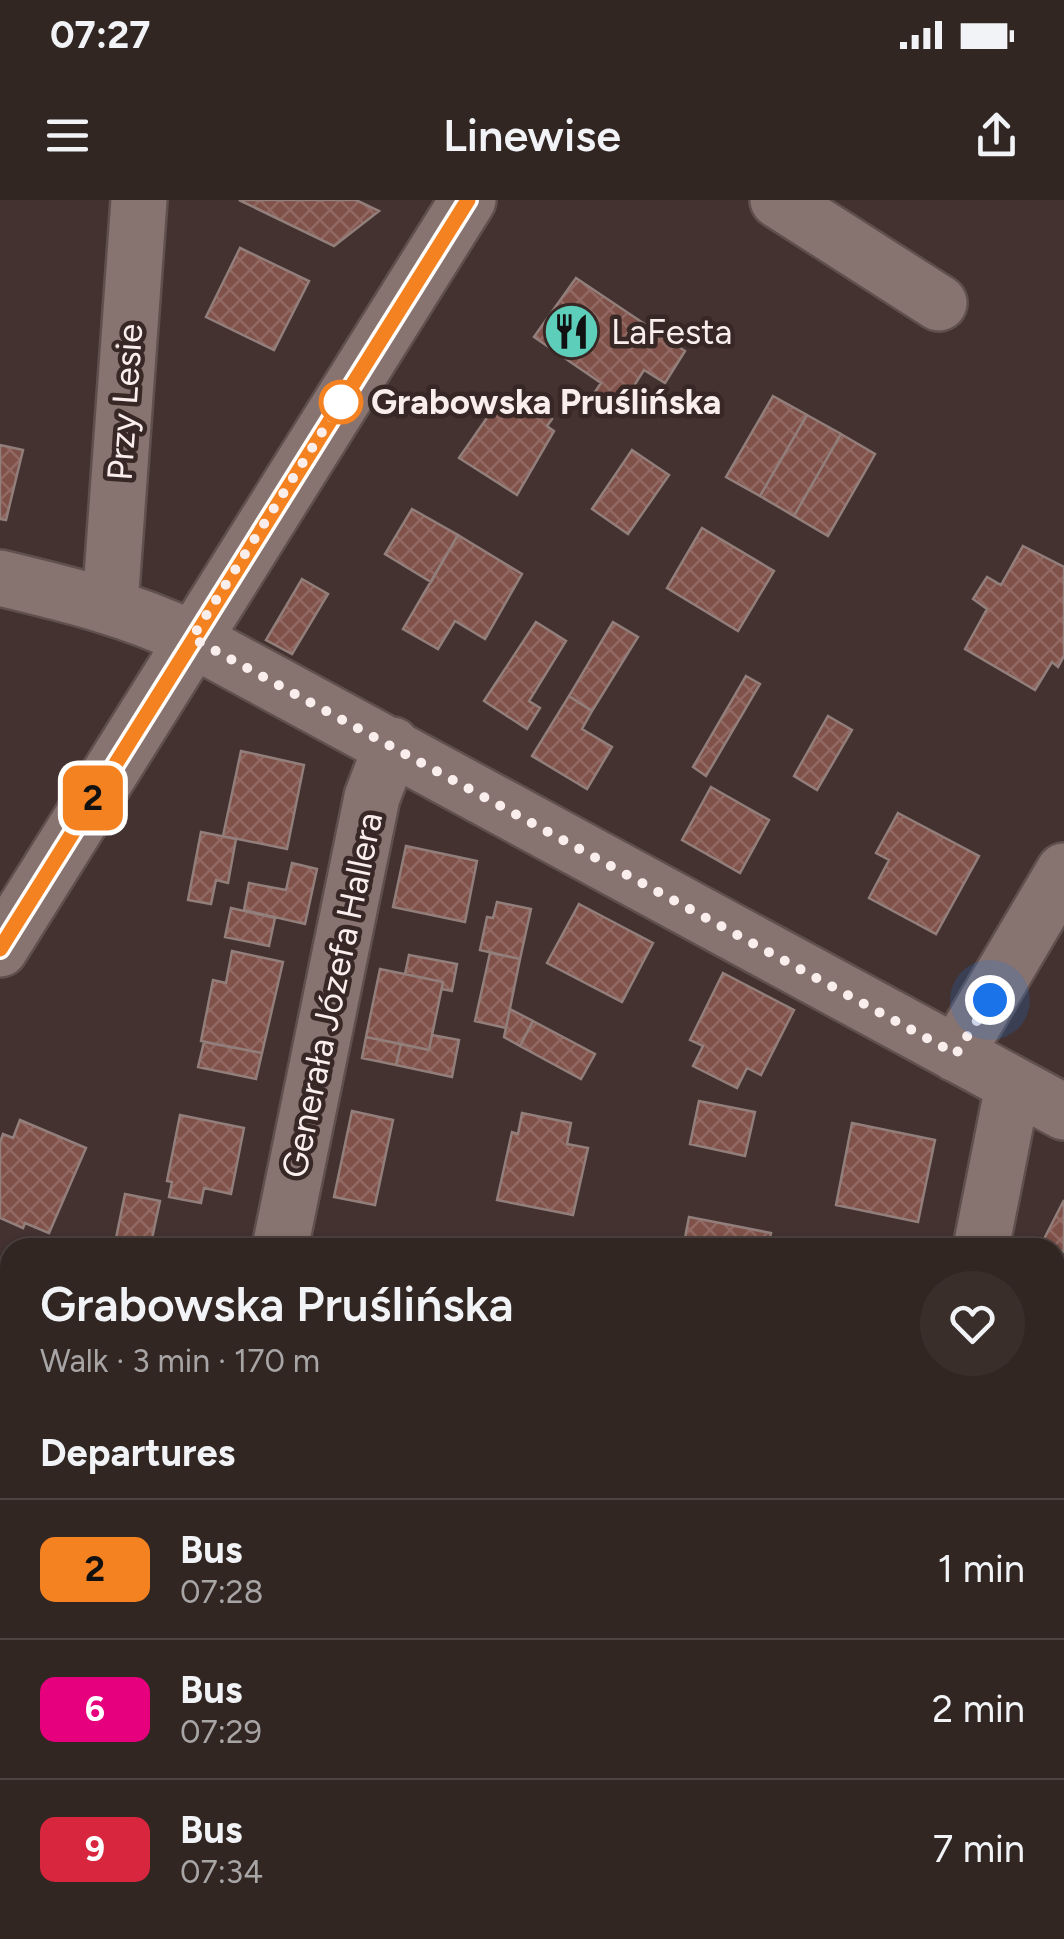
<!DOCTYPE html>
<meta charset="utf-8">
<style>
:root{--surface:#322623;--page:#3a2e2b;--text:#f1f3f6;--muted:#a8a5a6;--line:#4d4341}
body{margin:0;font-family:Figtree,sans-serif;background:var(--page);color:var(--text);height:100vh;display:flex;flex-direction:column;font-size:38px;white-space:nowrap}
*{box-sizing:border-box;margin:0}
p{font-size:32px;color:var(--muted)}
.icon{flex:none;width:55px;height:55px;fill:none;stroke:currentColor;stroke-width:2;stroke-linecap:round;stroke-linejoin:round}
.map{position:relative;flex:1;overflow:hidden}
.details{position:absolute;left:0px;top:1038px;width:1065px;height:702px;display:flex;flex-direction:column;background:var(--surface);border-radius:30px 30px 0 0;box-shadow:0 2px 8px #0004,0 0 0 2px var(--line)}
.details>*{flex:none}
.badge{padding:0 20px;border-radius:15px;font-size:35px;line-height:65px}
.you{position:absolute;width:50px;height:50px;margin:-25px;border:8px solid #fff;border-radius:50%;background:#1a73e8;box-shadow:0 0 0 15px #1a73e833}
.map>.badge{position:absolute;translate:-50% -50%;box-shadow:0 0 0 5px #fff}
h2{padding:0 40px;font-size:38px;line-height:90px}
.round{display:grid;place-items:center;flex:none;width:105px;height:105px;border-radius:52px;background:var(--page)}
.head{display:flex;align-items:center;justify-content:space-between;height:170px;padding:0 40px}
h1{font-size:48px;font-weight:600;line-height:75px}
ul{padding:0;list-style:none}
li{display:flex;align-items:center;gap:30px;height:140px;padding:0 40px;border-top:2px solid var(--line)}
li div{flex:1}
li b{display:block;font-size:38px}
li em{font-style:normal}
li .badge{min-width:110px;font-weight:700;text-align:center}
.status{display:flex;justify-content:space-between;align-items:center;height:70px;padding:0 50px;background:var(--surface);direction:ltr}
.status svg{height:28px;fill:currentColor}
header{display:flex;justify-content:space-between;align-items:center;height:130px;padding:0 40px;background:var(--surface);font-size:45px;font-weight:600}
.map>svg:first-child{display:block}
</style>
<div class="status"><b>07:27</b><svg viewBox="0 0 49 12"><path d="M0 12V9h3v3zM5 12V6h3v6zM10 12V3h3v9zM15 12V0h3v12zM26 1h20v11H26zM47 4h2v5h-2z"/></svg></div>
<header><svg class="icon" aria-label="menu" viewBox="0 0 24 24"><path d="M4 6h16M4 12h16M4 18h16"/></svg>Linewise<svg class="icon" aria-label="share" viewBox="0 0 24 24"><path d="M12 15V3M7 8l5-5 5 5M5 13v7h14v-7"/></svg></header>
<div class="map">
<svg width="1064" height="1739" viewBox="0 0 1064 1739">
<defs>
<pattern id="building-cross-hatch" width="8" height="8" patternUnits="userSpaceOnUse" patternTransform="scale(2.5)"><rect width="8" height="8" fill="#7f5149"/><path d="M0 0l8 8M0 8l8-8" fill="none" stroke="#926a63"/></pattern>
</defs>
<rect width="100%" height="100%" fill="#43322f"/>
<path fill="url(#building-cross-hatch)" stroke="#927e7a" stroke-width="2.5" d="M 239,0 L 356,0 L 379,11 L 334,46 Z
M 240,48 L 309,81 L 274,150 L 206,117 Z
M 576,78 L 685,151 L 665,183 L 644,170 L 620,208 L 595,192 L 601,183 L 534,137 Z
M 773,196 L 807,215 L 760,296 L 726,277 Z
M 528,202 L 552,219 L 547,226 L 554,231 L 517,295 L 459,258 L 496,205 L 517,217 Z
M 807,215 L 841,234 L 794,316 L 760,296 Z
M 841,234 L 875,254 L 828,336 L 794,316 Z
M 0,245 L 23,250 L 6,320 L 0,319 Z
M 632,250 L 669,275 L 628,334 L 592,309 Z
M 412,309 L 458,335 L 431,382 L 385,354 Z
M 702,328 L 774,371 L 738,431 L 667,388 Z
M 458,335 L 522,374 L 485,439 L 455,421 L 438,449 L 403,429 Z
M 1023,346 L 1064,367 L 1064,456 L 1058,467 L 1052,462 L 1035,490 L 965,449 L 987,409 L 973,399 L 987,377 L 1001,385 Z
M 302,379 L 328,394 L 292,454 L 266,440 Z
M 536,422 L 566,441 L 529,501 L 540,508 L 527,529 L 484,501 Z
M 613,422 L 638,437 L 592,511 L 569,496 Z
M 746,476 L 760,484 L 706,576 L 693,567 Z
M 569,496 L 592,511 L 582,529 L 612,547 L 587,589 L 532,556 Z
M 828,516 L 852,530 L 817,590 L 794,576 Z
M 241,551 L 304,565 L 287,649 L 223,636 Z
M 711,587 L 769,620 L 740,673 L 682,640 Z
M 898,613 L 979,656 L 936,734 L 869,698 L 889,660 L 876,653 Z
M 201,632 L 236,639 L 228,683 L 216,680 L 211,704 L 188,700 Z
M 406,646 L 477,661 L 465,722 L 393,707 Z
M 292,663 L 317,669 L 305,724 L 244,710 L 249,683 L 286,690 Z
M 497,702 L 531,709 L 520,759 L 480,750 L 487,717 L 493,718 Z
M 579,704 L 653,743 L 622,802 L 547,763 Z
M 231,708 L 275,718 L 269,746 L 225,737 Z
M 232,751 L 283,762 L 262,853 L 201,841 L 213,780 L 226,783 Z
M 490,753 L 520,759 L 506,828 L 475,821 Z
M 409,755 L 457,764 L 452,791 L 442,789 L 443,782 L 405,774 Z
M 380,769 L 443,782 L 429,850 L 366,837 Z
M 723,773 L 794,810 L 761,875 L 747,868 L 737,888 L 693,866 L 703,846 L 690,840 Z
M 510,809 L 533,821 L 520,846 L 504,837 Z
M 533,821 L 595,854 L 581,879 L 520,846 Z
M 432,835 L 459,840 L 452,877 L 396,865 L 401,844 L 429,850 Z
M 366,837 L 401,844 L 396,865 L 362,858 Z
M 204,842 L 262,853 L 256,879 L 198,867 Z
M 699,901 L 755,912 L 745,956 L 690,944 Z
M 352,911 L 393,920 L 375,1005 L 334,997 Z
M 522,913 L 571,923 L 567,944 L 588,948 L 573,1015 L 497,1000 L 512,932 L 518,934 Z
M 180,915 L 244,928 L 231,994 L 204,988 L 201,1003 L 169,997 L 172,982 L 167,981 Z
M 20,920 L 86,948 L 49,1033 L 25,1023 L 23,1028 L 0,1018 L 0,942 L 3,934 L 13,938 Z
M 852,923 L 935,940 L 918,1022 L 836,1005 Z
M 125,994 L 160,1001 L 150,1048 L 114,1048 Z
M 1064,1000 L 1064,1052 L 1043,1041 Z
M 689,1017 L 771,1033 L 768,1048 L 683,1048 Z
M 0,1080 L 10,1082 L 10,1143 L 5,1167 L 0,1165 Z
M 0,1204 L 10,1206 L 10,1255 L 0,1254 Z
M 1055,1216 L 1064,1217 L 1064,1290 L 1055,1288 Z
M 0,1281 L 10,1283 L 10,1369 L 0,1367 Z
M 1055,1336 L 1064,1338 L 1064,1360 L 1055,1406 Z
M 0,1367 L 10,1369 L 10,1391 L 0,1389 Z
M 0,1527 L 10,1529 L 10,1556 L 1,1600 Z
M 10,1556 L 10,1603 L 1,1601 Z
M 1,1601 L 10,1603 L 10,1646 L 0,1644 Z
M 0,1649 L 10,1651 L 2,1697 L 0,1696 Z
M 169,1730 L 267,1730 L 265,1739 L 168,1739 Z
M 679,1730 L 770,1730 L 769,1739 L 678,1739 Z"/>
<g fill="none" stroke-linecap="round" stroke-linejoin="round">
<defs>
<path id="minor" d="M 778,0 L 939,103
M 0,378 C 67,394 130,409 192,439 L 1064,912
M 110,405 L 139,0
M 0,749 L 468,0
M 956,854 L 1064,671
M 280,1048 L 372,597 L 392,545
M 981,1048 L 1013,886
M 1055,1696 L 1064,1697
M 140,1739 L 142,1730
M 452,1739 L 454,1730
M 841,1739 L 843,1730"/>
</defs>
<use href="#minor" stroke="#5f504e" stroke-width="60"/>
<use href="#minor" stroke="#877370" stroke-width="55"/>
</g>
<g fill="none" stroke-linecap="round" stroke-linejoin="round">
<defs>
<path id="line" d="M 0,749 L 468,0"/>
</defs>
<use href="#line" stroke="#fff" stroke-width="22"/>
<use href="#line" stroke="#f58220" stroke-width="15"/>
<path stroke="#faeeec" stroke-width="10" stroke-dasharray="0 18" d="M 341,202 L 192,438 L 956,854 L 990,800"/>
</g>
<defs>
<symbol id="restaurant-disc" viewBox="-11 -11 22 22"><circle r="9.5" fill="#5dceb9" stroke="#382825"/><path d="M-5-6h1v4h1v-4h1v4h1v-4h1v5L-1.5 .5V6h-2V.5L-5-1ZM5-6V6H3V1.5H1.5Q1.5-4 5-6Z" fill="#111"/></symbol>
</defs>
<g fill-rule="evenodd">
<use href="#restaurant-disc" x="540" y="100" width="63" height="63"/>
</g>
<circle fill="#fff" stroke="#f58220" stroke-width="5" cx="341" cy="202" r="20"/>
<g text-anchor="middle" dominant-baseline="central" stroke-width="9" stroke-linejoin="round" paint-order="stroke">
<g font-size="35" fill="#faeeec" stroke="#382825" text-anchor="start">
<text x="611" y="132">LaFesta</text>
</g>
<g font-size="35" fill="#faeeec" stroke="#382825">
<text transform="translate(125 202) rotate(-86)">Przy Lesie</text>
<text transform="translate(332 795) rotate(-78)">Generała Józefa Hallera</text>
</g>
<g font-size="35" font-weight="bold" fill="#faeeec" stroke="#382825" text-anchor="start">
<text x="371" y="202">Grabowska Pruślińska</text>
</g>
</g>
</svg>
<div class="you" style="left:990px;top:800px"></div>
<b class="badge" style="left:93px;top:598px;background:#f58220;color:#111">2</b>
<section class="details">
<div class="head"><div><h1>Grabowska Pruślińska</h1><p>Walk · 3 min · 170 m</p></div><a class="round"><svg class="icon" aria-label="heart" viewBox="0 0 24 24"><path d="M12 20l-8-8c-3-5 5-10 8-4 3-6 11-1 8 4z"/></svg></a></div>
<h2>Departures</h2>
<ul>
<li><span class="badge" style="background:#f58220;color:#111">2</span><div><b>Bus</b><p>07:28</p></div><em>1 min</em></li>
<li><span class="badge" style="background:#e6007e;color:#fff">6</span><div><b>Bus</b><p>07:29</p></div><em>2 min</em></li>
<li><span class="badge" style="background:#d7263d;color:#fff">9</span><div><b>Bus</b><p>07:34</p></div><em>7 min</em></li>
</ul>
</section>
</div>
